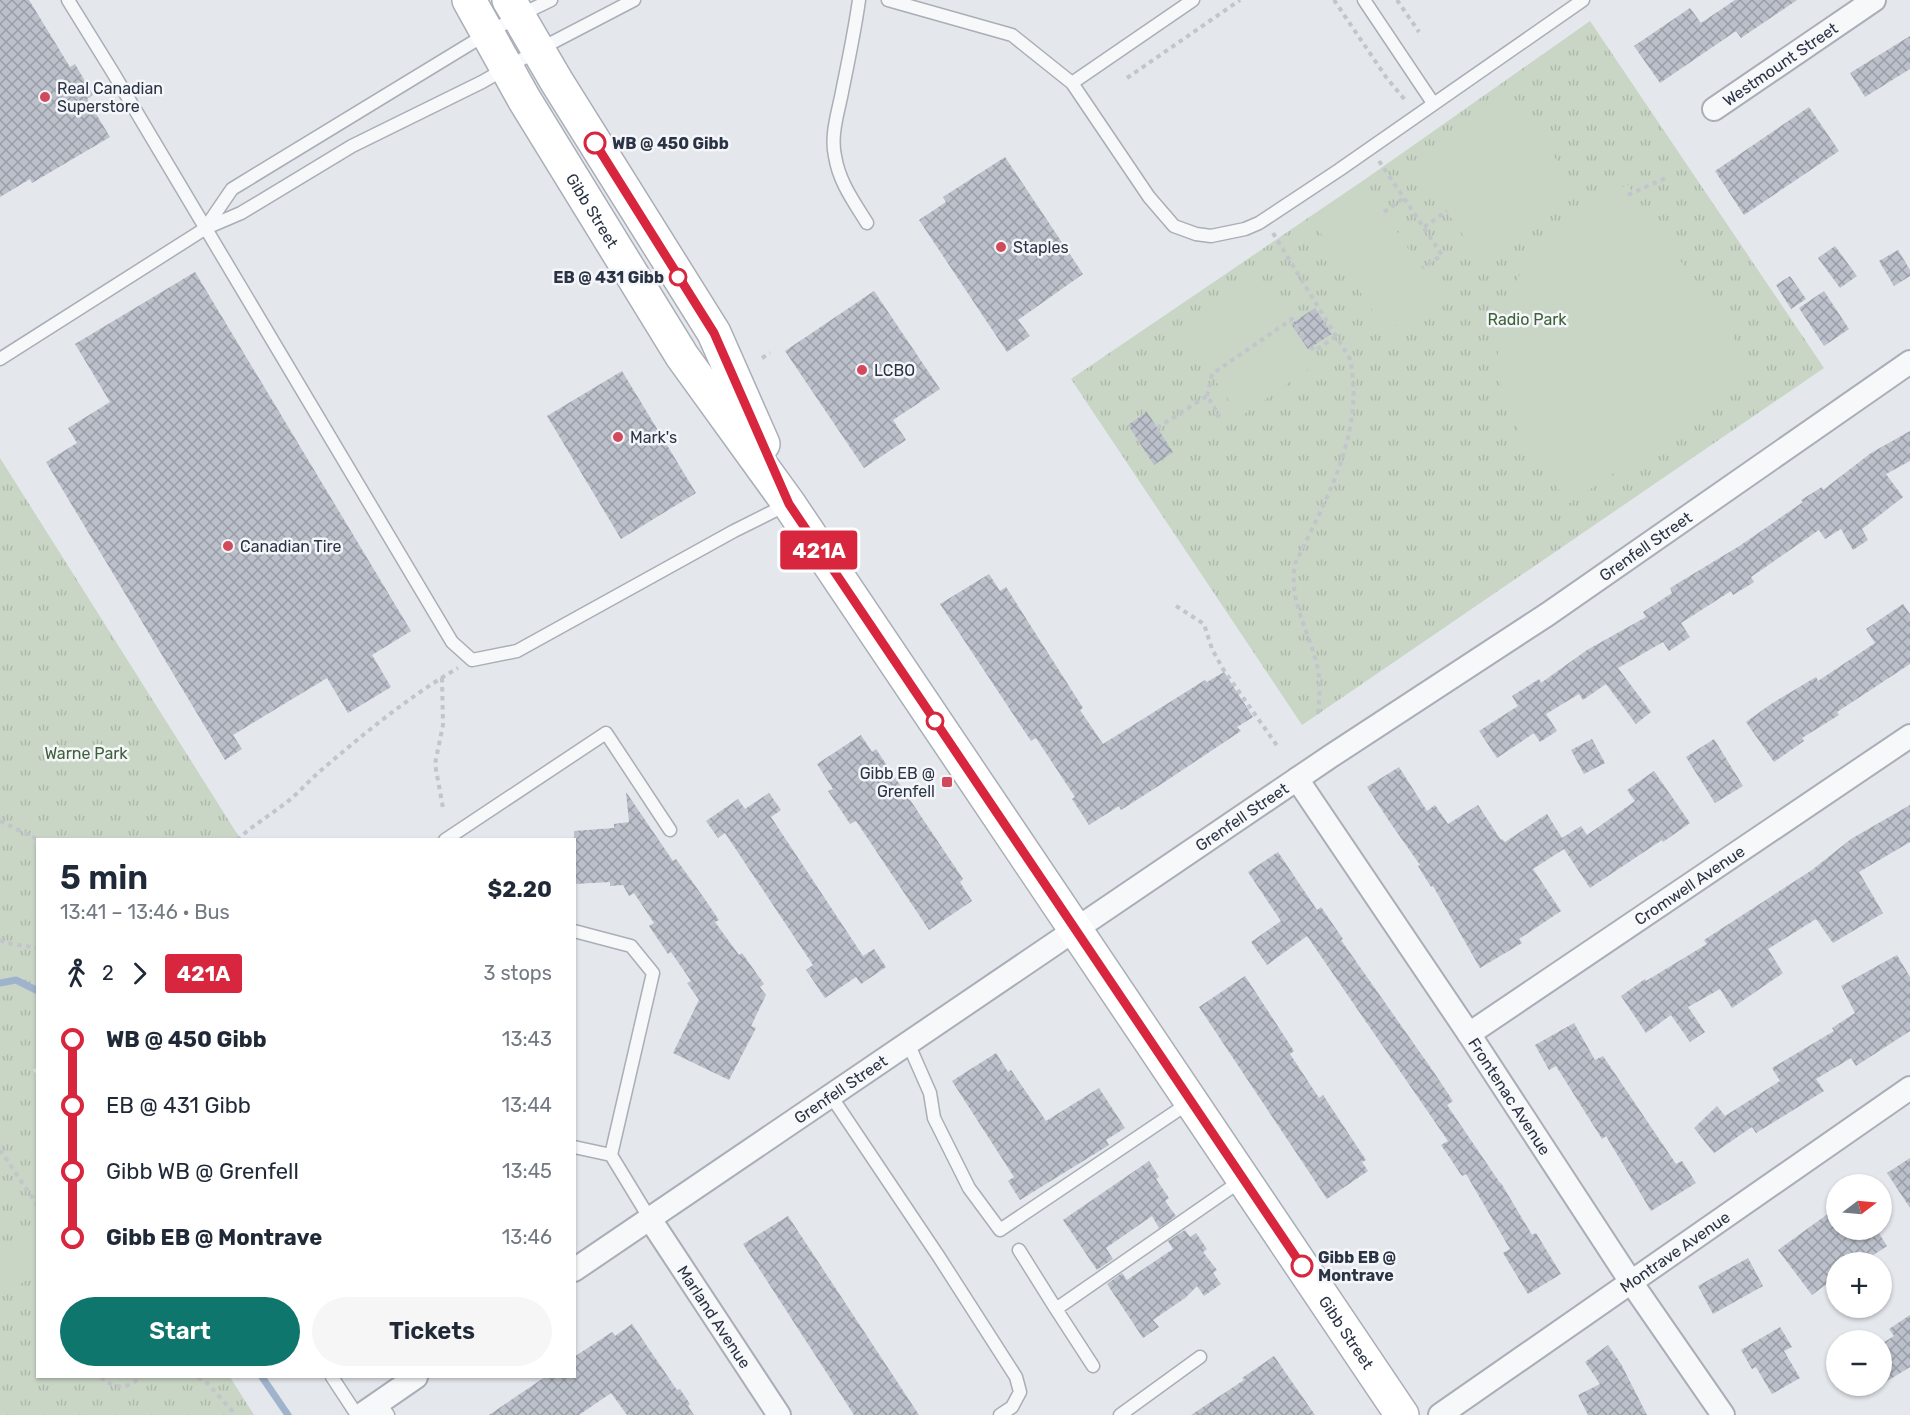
<!DOCTYPE html>
<meta charset="utf-8">
<style>
:root{--surface:#fff;--page:#f6f6f7;--text:#1f2937;--muted:#747a83;--accent:#0f766e}
body{margin:0;font-family:Rubik,sans-serif;background:var(--page);color:var(--text);height:100vh;display:flex;flex-direction:column;font-size:22px;white-space:nowrap}
*{box-sizing:border-box;margin:0}
p{font-size:20px;color:var(--muted)}
.icon{flex:none;width:33px;height:33px;fill:none;stroke:currentColor;stroke-width:2;stroke-linecap:round;stroke-linejoin:round}
.map{position:relative;flex:1;overflow:hidden}
.panel{position:absolute;left:36px;top:838px;width:540px;height:540px;display:flex;flex-direction:column;background:var(--surface);border-radius:0px;box-shadow:0 2px 4px #0004}
.panel>*{flex:none}
.badge{padding:0 12px;border-radius:4px;font-size:21px;line-height:39px}
.needle{width:39px;rotate:74deg}
.controls{position:absolute;left:1826px;top:1174px;display:grid;gap:12px}
.controls a{display:grid;place-items:center;width:66px;height:66px;border-radius:50%;background:var(--surface);box-shadow:0 2px 4px #0004;font-size:30px}
.map>.badge{position:absolute;translate:-50% -50%;box-shadow:0 0 0 3px #fff}
.legs{display:flex;align-items:center;gap:9px;height:66px;padding:0 24px;font-size:20px}
.legs p{margin-inline-start:auto}
.head{display:flex;align-items:center;justify-content:space-between;height:102px;padding:0 24px}
h1{font-size:33px;font-weight:600;line-height:45px}
.action{display:flex;gap:12px;margin-top:auto;padding:12px 24px}
.action a{flex:1;height:69px;border-radius:36px;background:var(--accent);color:#fff;font-size:24px;font-weight:600;line-height:69px;text-align:center}
.action a+a{background:var(--page);color:var(--text)}
ul{padding:0 24px;list-style:none}
li{display:flex;align-items:center;gap:21px;height:66px;font-size:22px}
li i{display:grid;place-items:center;width:9px;height:100%;margin:0 8px;background:currentColor}
li i::after{content:'';width:15px;height:15px;margin:-8px;border:4px solid;border-radius:50%;background:var(--surface)}
li p{margin-inline-start:auto}
li:first-child i{background:linear-gradient(#0000 50%,currentColor 0)}
li:last-child i{background:linear-gradient(currentColor 50%,#0000 0)}
.map>svg:first-child{display:block}
</style>
<div class="map">
<svg width="1910" height="1415" viewBox="0 0 1910 1415">
<defs>
<pattern id="grass-tufts" width="24" height="20" patternUnits="userSpaceOnUse" patternTransform="scale(1.5)"><rect width="24" height="20" fill="#c9d6c5"/><path d="M3 7l-1-3M5 7V3M7 7l1-3M15 17l-1-3M17 17v-4M19 17l1-3" fill="none" stroke="#adb8ab"/></pattern>
<pattern id="building-cross-hatch" width="8" height="8" patternUnits="userSpaceOnUse" patternTransform="scale(1.5)"><rect width="8" height="8" fill="#bbc0ca"/><path d="M0 0l8 8M0 8l8-8" fill="none" stroke="#989da6"/></pattern>
</defs>
<rect width="100%" height="100%" fill="#e4e7ec"/>
<path fill="url(#grass-tufts)" d="M 1590,21 L 1824,368 L 1302,725 L 1071,379 L 1364,180 Z
M 0,458 L 241,840 L 38,840 L 38,1067 L 33,1070 L 38,1076 L 38,1377 L 230,1377 L 254,1415 L 0,1415 Z"/>
<path fill="#c9d6c5" d="M 1512,95 L 1579,193 L 1480,260 L 1413,162 Z
M 1365,184 L 1440,296 L 1387,332 L 1312,220 Z
M 1627,184 L 1738,344 L 1734,347 L 1750,370 L 1748,379 L 1723,396 L 1724,399 L 1568,504 C 1552,479 1532,455 1517,428 C 1493,387 1491,325 1515,283 C 1525,265 1540,247 1555,234 C 1577,215 1604,201 1627,184 Z
M 1260,277 L 1317,363 L 1240,417 L 1181,329 Z
M 37,1231 L 37,1275 L 0,1294 L 0,1250 Z"/>
<g fill="none" stroke-linecap="round" stroke-linejoin="round">
<path stroke="#9fb4cc" stroke-width="7" d="M 0,983 L 16,980 L 38,991
M 262,1377 L 288,1415"/>
</g>
<path fill="url(#building-cross-hatch)" d="M 0,0 L 29,0 L 70,67 L 75,64 L 93,95 L 87,99 L 110,137 L 32,183 L 30,179 L 0,197 Z
M 1735,0 L 1797,0 L 1741,38 L 1736,31 L 1660,83 L 1634,46 L 1690,8 L 1701,23 Z
M 1910,36 L 1910,69 L 1865,97 L 1850,73 Z
M 1809,107 L 1839,151 L 1744,215 L 1715,171 Z
M 1005,157 L 1083,274 L 1018,320 L 1030,336 L 1007,352 L 919,220 L 946,202 L 943,197 Z
M 1835,246 L 1857,276 L 1840,288 L 1818,258 Z
M 1898,250 L 1910,270 L 1910,276 L 1894,286 L 1879,261 Z
M 195,272 L 411,631 L 372,655 L 391,687 L 348,713 L 327,678 L 233,735 L 242,749 L 225,760 L 46,462 L 77,443 L 68,428 L 110,402 L 75,344 Z
M 1790,276 L 1806,299 L 1791,309 L 1776,285 Z
M 874,291 L 940,389 L 893,420 L 906,440 L 864,468 L 785,351 Z
M 1824,291 L 1849,329 L 1824,346 L 1799,308 Z
M 1315,308 L 1332,334 L 1308,349 L 1291,324 Z
M 622,371 L 696,493 L 621,539 L 547,416 Z
M 1147,412 L 1173,452 L 1154,465 L 1128,425 Z
M 1910,431 L 1910,461 L 1886,474 L 1903,497 L 1862,529 L 1868,540 L 1853,550 L 1841,529 L 1825,539 L 1819,530 L 1751,577 L 1754,582 L 1733,595 L 1731,591 L 1681,623 L 1690,637 L 1669,651 L 1663,642 L 1618,668 L 1651,712 L 1636,724 L 1606,684 L 1583,700 L 1579,694 L 1546,714 L 1557,731 L 1540,742 L 1534,733 L 1497,758 L 1479,731 L 1518,706 L 1512,696 L 1539,679 L 1541,683 L 1587,650 L 1646,617 L 1643,612 L 1672,593 L 1670,588 L 1741,545 L 1803,502 L 1801,500 L 1822,487 L 1823,490 L 1871,453 Z
M 989,574 L 1000,591 L 1006,587 L 1083,708 L 1080,710 L 1103,744 L 1205,680 L 1207,682 L 1224,672 L 1253,717 L 1237,727 L 1241,731 L 1160,785 L 1121,810 L 1119,806 L 1089,825 L 1072,799 L 1075,797 L 1036,738 L 1031,741 L 940,604 Z
M 1903,604 L 1910,614 L 1910,664 L 1837,712 L 1839,715 L 1802,738 L 1804,741 L 1774,762 L 1746,722 L 1771,704 L 1816,677 L 1818,681 L 1875,643 L 1866,629 Z
M 861,735 L 872,752 L 876,749 L 963,879 L 960,882 L 972,901 L 929,930 L 856,821 L 850,824 L 828,791 L 833,789 L 817,764 Z
M 1592,739 L 1605,763 L 1584,774 L 1571,750 Z
M 1714,739 L 1743,786 L 1715,803 L 1686,757 Z
M 1399,767 L 1427,811 L 1435,805 L 1448,824 L 1478,805 L 1501,840 L 1502,839 L 1505,842 L 1547,814 L 1562,838 L 1581,826 L 1587,835 L 1635,801 L 1627,790 L 1654,771 L 1690,823 L 1663,842 L 1662,840 L 1590,888 L 1564,849 L 1533,869 L 1561,911 L 1519,939 L 1522,943 L 1480,968 L 1433,886 L 1431,887 L 1418,866 L 1420,865 L 1389,821 L 1367,787 Z
M 626,792 L 673,861 L 676,859 L 704,898 L 719,920 L 715,922 L 739,955 L 742,953 L 764,984 L 760,987 L 766,995 L 751,1026 L 756,1028 L 729,1080 L 673,1053 L 699,1000 L 687,983 L 691,981 L 671,952 L 668,954 L 649,926 L 654,923 L 634,893 L 629,896 L 623,885 L 610,886 L 610,882 L 574,884 L 574,831 L 614,828 L 614,824 L 629,822 Z
M 769,793 L 781,810 L 771,817 L 863,956 L 874,949 L 886,967 L 861,984 L 856,977 L 825,998 L 806,970 L 813,965 L 725,833 L 718,838 L 706,821 L 738,799 L 745,809 Z
M 1910,805 L 1910,842 L 1859,872 L 1883,913 L 1833,943 L 1816,919 L 1768,949 L 1783,973 L 1732,1008 L 1720,989 L 1688,1007 L 1705,1032 L 1690,1042 L 1671,1015 L 1646,1033 L 1621,996 L 1645,979 L 1646,981 L 1707,944 L 1704,940 L 1812,870 L 1851,839 Z
M 1278,852 L 1317,910 L 1321,907 L 1343,939 L 1341,940 L 1433,1071 L 1453,1101 L 1447,1105 L 1500,1183 L 1501,1183 L 1532,1235 L 1536,1233 L 1561,1274 L 1528,1294 L 1503,1253 L 1510,1249 L 1466,1174 L 1462,1176 L 1441,1145 L 1448,1141 L 1307,936 L 1267,965 L 1251,942 L 1281,921 L 1248,872 Z
M 1897,955 L 1910,977 L 1910,1031 L 1856,1066 L 1851,1058 L 1816,1079 L 1824,1091 L 1756,1133 L 1752,1127 L 1714,1153 L 1694,1128 L 1717,1106 L 1725,1116 L 1780,1081 L 1772,1068 L 1834,1031 L 1832,1028 L 1855,1013 L 1841,986 Z
M 1245,976 L 1294,1051 L 1290,1054 L 1319,1098 L 1323,1095 L 1366,1160 L 1362,1162 L 1368,1171 L 1327,1199 L 1199,1007 Z
M 1574,1023 L 1595,1060 L 1603,1056 L 1676,1164 L 1682,1161 L 1696,1183 L 1651,1211 L 1606,1136 L 1602,1139 L 1556,1066 L 1549,1070 L 1535,1045 Z
M 996,1053 L 1008,1072 L 1011,1070 L 1046,1121 L 1099,1088 L 1125,1128 L 1106,1140 L 1109,1145 L 1020,1200 L 1008,1181 L 1014,1177 L 952,1081 Z
M 1910,1158 L 1910,1208 L 1887,1173 Z
M 1149,1161 L 1159,1177 L 1156,1179 L 1169,1198 L 1165,1201 L 1176,1216 L 1159,1228 L 1152,1216 L 1106,1248 L 1113,1259 L 1097,1270 L 1063,1220 Z
M 1836,1208 L 1836,1230 L 1877,1230 L 1887,1246 L 1861,1263 L 1836,1263 L 1836,1277 L 1812,1295 L 1778,1250 Z
M 788,1216 L 919,1415 L 854,1415 L 743,1244 Z
M 1185,1230 L 1190,1237 L 1196,1233 L 1207,1249 L 1203,1252 L 1217,1270 L 1213,1273 L 1221,1284 L 1204,1296 L 1197,1286 L 1185,1298 L 1153,1320 L 1159,1327 L 1143,1338 L 1107,1284 L 1122,1273 L 1127,1280 L 1173,1249 L 1168,1241 Z
M 1748,1258 L 1763,1286 L 1713,1314 L 1698,1286 Z
M 1910,1315 L 1910,1367 L 1881,1385 L 1881,1344 L 1894,1336 L 1889,1329 Z
M 632,1324 L 677,1390 L 680,1389 L 690,1404 L 688,1406 L 694,1415 L 627,1415 L 611,1393 L 579,1415 L 489,1415 L 545,1377 L 574,1377 L 574,1357 L 612,1332 L 615,1336 Z
M 1780,1327 L 1792,1347 L 1784,1351 L 1800,1378 L 1772,1394 L 1756,1367 L 1752,1369 L 1741,1350 Z
M 1608,1345 L 1621,1364 L 1647,1415 L 1588,1415 L 1578,1395 L 1600,1384 L 1585,1362 Z
M 1274,1356 L 1315,1415 L 1191,1415 L 1244,1380 L 1242,1378 Z"/>
<g fill="none" stroke-linecap="round" stroke-linejoin="round">
<defs>
<path id="service" d="M 68,0 L 112,71 L 452,642 L 472,660 L 517,651 L 734,531 L 788,504
M 859,0 C 855,29 849,58 843,87 C 839,110 830,134 835,156 C 839,182 854,202 867,223
M 888,0 L 1012,35 L 1072,83 L 1149,197 L 1174,226 L 1196,234 L 1211,236 L 1245,229 L 1259,223 L 1339,170 L 1583,0
M 1364,0 L 1433,103
M 1072,83 L 1193,0
M 206,227 L 232,189 L 488,33 L 518,16 L 551,0
M 0,359 L 206,228 L 241,213 L 352,146 L 482,82 L 538,50 L 634,0
M 445,840 L 606,733 L 670,830
M 574,931 L 631,946 L 653,973 L 611,1155 L 650,1219
M 908,1043 L 930,1093 L 934,1118 L 969,1188 L 1000,1230 L 1190,1102
M 831,1096 L 939,1257 L 1016,1377 L 1020,1392 L 1012,1407 L 1000,1415
M 574,1147 L 611,1155
M 1019,1250 L 1056,1309 L 1242,1180
M 1056,1309 L 1093,1366
M 332,1377 L 357,1415
M 379,1402 L 388,1415
M 1120,1415 L 1200,1357"/>
<g id="minor">
<path id="s1" d="M 1714,109 L 1874,0"/>
<path id="s2" d="M 1297,779 L 1469,1034 L 1631,1282 L 1723,1415"/>
<path id="s3" d="M 1469,1034 L 1910,736"/>
<path id="s4" d="M 650,1219 L 779,1415"/>
<path id="s5" d="M 574,1270 L 1331,756 L 1548,614 L 1910,362"/>
<path d="M 361,1415 L 416,1377"/>
<path id="s6" d="M 1440,1415 L 1910,1088"/>
</g>
<g id="secondary">
<path id="s7" d="M 469,0 L 524,99 L 682,356 L 789,504 L 1402,1415"/>
<path d="M 509,0 L 557,82 L 714,333 L 763,444"/>
</g>
</defs>
<use href="#service" stroke="#a9aeb7" stroke-width="15"/>
<use href="#minor" stroke="#a9aeb7" stroke-width="26"/>
<use href="#secondary" stroke="#a9aeb7" stroke-width="36"/>
<path stroke="#c2c5cb" stroke-width="4" stroke-dasharray="4.5 4.5" stroke-linecap="butt" d="M 1334,0 L 1386,77 L 1405,100
M 1397,0 L 1419,32
M 1127,78 L 1240,0
M 1379,161 L 1442,255 L 1422,268
M 1628,195 L 1668,177
M 1384,212 L 1404,198
M 1424,227 L 1447,211
M 1273,233 L 1350,359 C 1366,432 1325,501 1295,564 C 1288,603 1311,633 1318,670 C 1321,686 1319,701 1318,717
M 762,358 L 770,353
M 1207,396 L 1212,374 L 1292,319 L 1314,351 L 1335,337
M 1157,428 L 1207,396 L 1219,415 L 1216,417
M 1176,606 L 1204,624 L 1212,649 L 1223,669 L 1278,747
M 442,678 L 443,725 L 435,764 L 443,808
M 0,821 L 39,840
M 237,840 C 254,824 274,813 292,798 C 301,790 309,781 318,773 C 362,735 408,697 458,668
M 0,940 L 6,943 L 38,948
M 0,1150 L 38,1206
M 101,1377 C 113,1389 128,1390 140,1377
M 198,1377 L 208,1384 L 236,1415"/>
<use href="#service" stroke="#f7f8fa" stroke-width="12"/>
<use href="#minor" stroke="#f7f8fa" stroke-width="22"/>
<use href="#secondary" stroke="#fff" stroke-width="33"/>
</g>
<g fill="none" stroke-linecap="round" stroke-linejoin="round">
<defs>
<path id="line-1" d="M 595,143 L 714,333 L 789,504 L 1302,1266"/>
</defs>
<use href="#line-1" stroke="#fff" stroke-width="14"/>
<use href="#line-1" stroke="#d7263d" stroke-width="9"/>
</g>
<g fill="#d1495b" stroke="#f4f6f9" stroke-width="2">
<circle cx="45" cy="97" r="6"/>
<circle cx="1001" cy="247" r="6"/>
<circle cx="862" cy="370" r="6"/>
<circle cx="618" cy="437" r="6"/>
<circle cx="228" cy="546" r="6"/>
<rect x="941" y="776" width="12" height="12" rx="3"/>
</g>
<g fill="#fff" stroke="#d7263d" stroke-width="3">
<circle cx="595" cy="143" r="10"/>
<circle cx="678" cy="277" r="8"/>
<circle cx="935" cy="721" r="8"/>
<circle cx="1302" cy="1266" r="10"/>
</g>
<g text-anchor="middle" dominant-baseline="central" stroke-width="5" stroke-linejoin="round" paint-order="stroke">
<g font-size="16" fill="#2b3445" stroke="#f4f6f9">
<text stroke="none"><textPath href="#s1" startOffset="80">Westmount Street</textPath></text>
<text stroke="none"><textPath href="#s7" startOffset="244">Gibb Street</textPath></text>
<text stroke="none"><textPath href="#s5" startOffset="1293">Grenfell Street</textPath></text>
<text stroke="none"><textPath href="#s5" startOffset="807">Grenfell Street</textPath></text>
<text stroke="none"><textPath href="#s3" startOffset="266">Cromwell Avenue</textPath></text>
<text stroke="none"><textPath href="#s5" startOffset="322">Grenfell Street</textPath></text>
<text stroke="none"><textPath href="#s2" startOffset="382">Frontenac Avenue</textPath></text>
<text stroke="none"><textPath href="#s6" startOffset="286">Montrave Avenue</textPath></text>
<text stroke="none"><textPath href="#s4" startOffset="117">Marland Avenue</textPath></text>
<text stroke="none"><textPath href="#s7" startOffset="1596">Gibb Street</textPath></text>
</g>
<g font-size="16" fill="#2b3445" stroke="#f4f6f9" text-anchor="start">
<text x="57" y="88">Real Canadian<tspan x="57" dy="18">Superstore</tspan></text>
<text x="1013" y="247">Staples</text>
<text x="874" y="370">LCBO</text>
<text x="630" y="437">Mark's</text>
<text x="240" y="546">Canadian Tire</text>
<text x="935" y="773" text-anchor="end">Gibb EB @<tspan x="935" dy="18">Grenfell</tspan></text>
</g>
<g font-size="16" font-weight="bold" fill="#2b3445" stroke="#f4f6f9" text-anchor="start">
<text x="612" y="143">WB @ 450 Gibb</text>
<text x="664" y="277" text-anchor="end">EB @ 431 Gibb</text>
<text x="1318" y="1257">Gibb EB @<tspan x="1318" dy="18">Montrave</tspan></text>
</g>
<g font-size="16" fill="#3f6138" stroke="#f4f6f9">
<text x="1527" y="319">Radio Park</text>
<text x="86" y="753">Warne Park</text>
</g>
</g>
</svg>
<div class="controls">
<a><svg class="needle" viewBox="-14 -14 28 28"><path d="M0-13l5 13h-10z" fill="#e53935"/><path d="M0 13l5-13h-10z" fill="#747a83"/></svg></a>
<a>+</a>
<a>−</a>
</div>
<b class="badge" style="left:819px;top:550px;background:#d7263d;color:#fff">421A</b>
<section class="panel">
<div class="head"><div><h1>5 min</h1><p>13:41 – 13:46 · Bus</p></div><b>$2.20</b></div>
<div class="legs"><svg class="icon" aria-label="walk" viewBox="0 0 24 24"><circle cx="13" cy="4" r="2"/><path d="M13 8l-2 6 4 7M11 14l-3 7M7 12l3-4h3l4 4"/></svg>2<svg class="icon" aria-label="forward" viewBox="0 0 24 24"><path d="M9 5l7 7-7 7"/></svg><b class="badge" style="background:#d7263d;color:#fff">421A</b><p>3 stops</p></div>
<ul>
<li><i style="color:#d7263d"></i><b>WB @ 450 Gibb</b><p>13:43</p></li>
<li><i style="color:#d7263d"></i><span>EB @ 431 Gibb</span><p>13:44</p></li>
<li><i style="color:#d7263d"></i><span>Gibb WB @ Grenfell</span><p>13:45</p></li>
<li><i style="color:#d7263d"></i><b>Gibb EB @ Montrave</b><p>13:46</p></li>
</ul>
<div class="action"><a>Start</a><a>Tickets</a></div>
</section>
</div>
